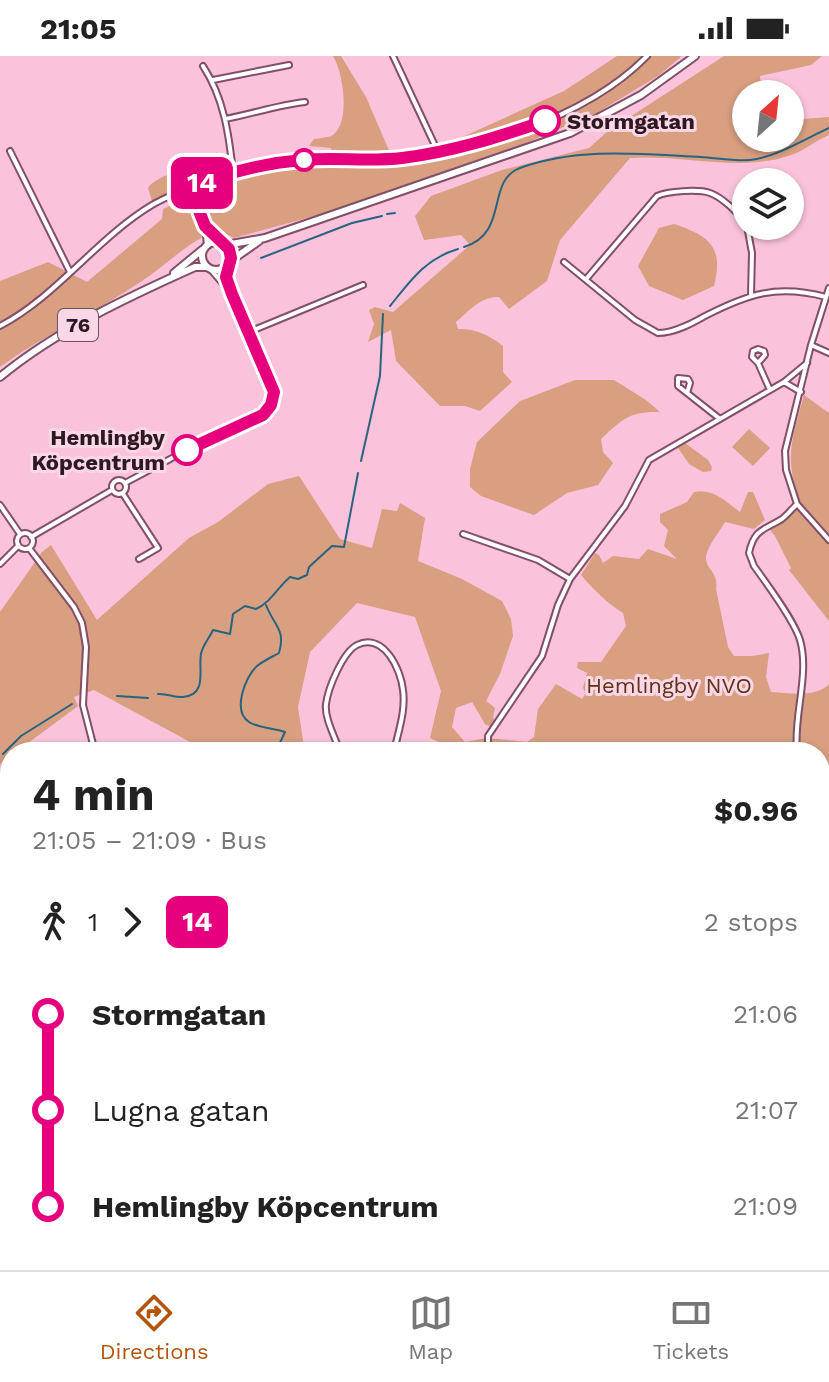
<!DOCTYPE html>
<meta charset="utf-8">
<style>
:root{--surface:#fff;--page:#f6f6f6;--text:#222;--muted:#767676;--line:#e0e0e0;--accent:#b45309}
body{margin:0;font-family:"Work Sans",sans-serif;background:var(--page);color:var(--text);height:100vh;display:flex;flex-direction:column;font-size:30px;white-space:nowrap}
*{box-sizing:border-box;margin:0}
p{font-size:26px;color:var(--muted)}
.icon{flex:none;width:44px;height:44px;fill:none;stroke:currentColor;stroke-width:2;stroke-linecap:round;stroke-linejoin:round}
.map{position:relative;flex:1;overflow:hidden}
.side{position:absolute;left:0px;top:686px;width:830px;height:528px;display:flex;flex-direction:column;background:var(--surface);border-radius:32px 32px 0 0;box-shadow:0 2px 6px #0004}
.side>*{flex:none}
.badge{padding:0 16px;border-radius:12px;font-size:28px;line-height:52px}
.needle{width:52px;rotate:27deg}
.controls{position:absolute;left:732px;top:24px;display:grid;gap:16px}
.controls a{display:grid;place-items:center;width:72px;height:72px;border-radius:50%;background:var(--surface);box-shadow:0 2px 6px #0004;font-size:40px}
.map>.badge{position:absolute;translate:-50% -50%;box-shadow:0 0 0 4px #fff}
.legs{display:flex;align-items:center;gap:12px;height:88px;padding:0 32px;font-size:26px}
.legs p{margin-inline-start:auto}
.overview{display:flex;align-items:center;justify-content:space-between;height:136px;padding:0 32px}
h1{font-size:44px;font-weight:700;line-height:60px}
ul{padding:0 32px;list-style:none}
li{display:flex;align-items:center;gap:28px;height:96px;font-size:30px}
li i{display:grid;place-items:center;width:12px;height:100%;margin:0 10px;background:currentColor}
li i::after{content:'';width:20px;height:20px;margin:-10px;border:6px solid;border-radius:50%;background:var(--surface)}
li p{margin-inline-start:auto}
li:first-child i{background:linear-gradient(#0000 50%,currentColor 0)}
li:last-child i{background:linear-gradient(currentColor 50%,#0000 0)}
.status{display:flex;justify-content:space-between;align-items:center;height:56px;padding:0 40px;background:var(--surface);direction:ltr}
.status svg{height:22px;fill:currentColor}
.dock{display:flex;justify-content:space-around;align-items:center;height:112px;border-top:2px solid var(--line);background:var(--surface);font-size:22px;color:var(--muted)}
.dock a{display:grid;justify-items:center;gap:4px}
.dock .active{color:var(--accent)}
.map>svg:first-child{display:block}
</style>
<div class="status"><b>21:05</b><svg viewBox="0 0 49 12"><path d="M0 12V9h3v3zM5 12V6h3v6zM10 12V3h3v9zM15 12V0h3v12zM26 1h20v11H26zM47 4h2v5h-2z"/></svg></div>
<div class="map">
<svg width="829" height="1214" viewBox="0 0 829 1214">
<rect width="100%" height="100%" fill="#fbc2dc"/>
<path fill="#d89f80" d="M 333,0 L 341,0 L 366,41 L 391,99 L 333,99 L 331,92 L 309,90 L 314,83 C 320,82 328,82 333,79 C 351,65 343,16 333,0 Z
M 617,0 L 682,0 L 658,20 L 595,58 L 521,89 L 318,159 L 234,182 L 218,174 C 188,185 168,208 142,225 C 96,256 45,278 0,311 L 0,225 L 48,206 L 87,226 L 162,163 L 163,153 L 234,121 L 305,108 L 405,107 L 564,35 Z
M 724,0 L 822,0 L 811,9 L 760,20 L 762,38 L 746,38 L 746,82 L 790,82 L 790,64 L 829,61 L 829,79 C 816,84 804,95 791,99 C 741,117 682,98 630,102 L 560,184 L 547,225 L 509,253 L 499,241 C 481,240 469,255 456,266 L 458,273 C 477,273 489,279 503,290 L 503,316 L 512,326 L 480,355 L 465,350 L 440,350 L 396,305 L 391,274 L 368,286 L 374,268 L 369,254 L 375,251 L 393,256 L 470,189 L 461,179 L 424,184 L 415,160 L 431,140 L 502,114 L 589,92 L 608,75 Z
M 225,101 L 225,109 L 152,145 L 148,132 C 155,119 209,104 225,101 Z
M 674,168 C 709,180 724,190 714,230 L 683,244 L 649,230 L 638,210 L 659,172 Z
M 575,324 L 614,324 L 646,344 L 660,356 C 630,355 622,363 601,383 L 603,396 L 613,407 L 598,429 L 567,437 L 534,459 L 481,440 L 470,431 L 470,413 L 477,386 L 520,345 Z
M 804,339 L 829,357 L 829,565 L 789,514 L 791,512 L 775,480 L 767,470 L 787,457 L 798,444 C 785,399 792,382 804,339 Z
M 749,373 L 770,392 L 753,410 L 732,391 Z
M 685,387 L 708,404 L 712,411 L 711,415 L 703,416 L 689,408 L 678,392 Z
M 299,420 L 340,483 L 372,492 L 382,453 L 397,455 L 400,447 L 425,462 L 418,505 L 462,523 L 502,545 L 511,563 L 513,580 L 500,618 L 486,645 L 495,652 L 493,661 L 495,666 L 491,671 L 485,668 L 472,646 L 456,652 L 452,671 L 465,686 L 487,682 L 527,686 L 534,681 L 538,653 L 556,628 L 582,643 L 586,637 L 583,632 L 587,617 L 577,612 L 578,606 L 601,606 L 626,570 L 623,557 C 608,548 592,532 581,519 L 595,497 L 599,499 L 603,507 L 613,500 L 639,503 L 648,493 L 677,503 L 664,490 L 668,474 L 660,466 L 660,458 L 687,446 L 694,436 C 714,432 726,446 740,456 L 748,436 L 753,436 L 765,464 L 754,473 L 725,466 C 720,475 706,492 706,502 C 706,514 719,516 716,533 L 728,591 L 734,600 L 752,600 L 769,597 L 766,621 L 771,636 C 789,637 816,642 829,628 L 829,1214 L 0,1214 L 0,893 L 10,904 L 10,1204 L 820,1204 L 820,696 L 462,696 L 430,682 L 441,635 L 415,561 L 357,547 L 310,596 L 298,651 L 304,691 L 203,693 L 94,634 L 74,641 L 78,650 L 16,696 L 10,696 L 10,701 L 0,708 L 0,556 L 42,496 L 51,489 L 97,564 L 189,482 L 218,466 L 268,428 Z"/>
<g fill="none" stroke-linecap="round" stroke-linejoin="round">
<path stroke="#286481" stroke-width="2" d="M 387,158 L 395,157
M 464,191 C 510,177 485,125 520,112 C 578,91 641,98 701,101 C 717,102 734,105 750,104 C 774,102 807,82 829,72
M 261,202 L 352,167 L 382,160
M 390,250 C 411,224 425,203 458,193
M 361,405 L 380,320 L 383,258
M 266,549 C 274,570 286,573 279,597 C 272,601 263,605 257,610 C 245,621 232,655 249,666 C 258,672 274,672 285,676 L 278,691 L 280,696
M 158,638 C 167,637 174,642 183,641 C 208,639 198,613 201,598 C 202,590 210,581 213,574 L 230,578 L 233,558 L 245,550 L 256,553 C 270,547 278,531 290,521 L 298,523 L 307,519 L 309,511 L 332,490 L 344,491 L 358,417
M 117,640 L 148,642
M 3,698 L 21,680 L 72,648
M 197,1214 L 199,1204"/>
<defs>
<path id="street" d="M 393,0 L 438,96
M 203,10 C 224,42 229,79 233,116
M 213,24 L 289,9
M 225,63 C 252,58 278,49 305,46
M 10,95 L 70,216
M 190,132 L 205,170 L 207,189
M 206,170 L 220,186
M 747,170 L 752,197 L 751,239
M 564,206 L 635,264 L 658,277 C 674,277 691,268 705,260 C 748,238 777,228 826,241
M 211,214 L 230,236
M 587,222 L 657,140 C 668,135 698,133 710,137 C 722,141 738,157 746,167
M 829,232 L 811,289 L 785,395 L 786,414 L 797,448 L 829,484
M 0,270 C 56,241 97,182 152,149 C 169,139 189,132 207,125 C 264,102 321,105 381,104 C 466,101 587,62 647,0
M 249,276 L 363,229
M 811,289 L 829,297
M 758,307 L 765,299 L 764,295 L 758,293 L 753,295 L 752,301 L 758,307 L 770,334
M 784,326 L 801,336
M 687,337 L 678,330 L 678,322 L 688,323 L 690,327 L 687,337 L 720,363
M112 431a7 7 0 1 1 14 0a7 7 0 1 1-14 0Z
M 125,427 L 204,385 L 256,363 L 271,349 C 284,313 222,251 227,210
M 123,438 L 158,492 L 139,503
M 797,448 C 792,453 787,459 782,463 C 764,474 754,473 749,497 L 754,510 C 767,528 794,564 800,584 C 810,618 793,661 797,696
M 0,449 L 20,478
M17 485a8 8 0 1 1 16 0a8 8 0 1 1-16 0Z
M 463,478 L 538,504 L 570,523
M 31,481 L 112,434
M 29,492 L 74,551 L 82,567 L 86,591 L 83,649 L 95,696
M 0,508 L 18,490
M 488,690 L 488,680 L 542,600 L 558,549 L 570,523 L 625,450 L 649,404 L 784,326 L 807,307
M 340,696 C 336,683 324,662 326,648 C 328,632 343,596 357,589 C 384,576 401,614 403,634 C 406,655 398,676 394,696
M 349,696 L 358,696
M 0,831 L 10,837
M 8,871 L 10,873
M 618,1204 L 619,1214"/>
<path id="primary" d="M202 200a14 14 0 1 1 28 0a14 14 0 1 1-28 0Z
M 226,189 L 265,182 L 570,77 L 641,39 L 695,0
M 229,206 L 259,185
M 174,217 L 202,194
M 0,321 C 57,274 128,241 195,211 L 207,211"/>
</defs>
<use href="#street" stroke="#814f67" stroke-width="8"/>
<use href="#primary" stroke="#814f67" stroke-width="10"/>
<use href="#street" stroke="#fff" stroke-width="4"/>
<use href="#primary" stroke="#fff" stroke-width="6"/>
</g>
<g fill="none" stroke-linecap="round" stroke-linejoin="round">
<defs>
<path id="line-1" d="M 187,394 L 263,359 L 271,349 L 274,336 L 232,238 L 226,221 L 231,202 L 229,193 L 205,170 L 190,132 C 226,117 264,107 303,104 C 336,101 369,106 402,102 C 452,96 498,81 545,65"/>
</defs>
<use href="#line-1" stroke="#fff" stroke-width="18"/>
<use href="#line-1" stroke="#e6007e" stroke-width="12"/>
</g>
<g fill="#fff" stroke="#e6007e" stroke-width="4">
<circle cx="545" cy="65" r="14"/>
<circle cx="304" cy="104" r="10"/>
<circle cx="187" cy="394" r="14"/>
</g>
<g text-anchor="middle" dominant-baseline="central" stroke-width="6" stroke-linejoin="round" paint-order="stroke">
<rect fill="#fad7e6" stroke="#6b525e" stroke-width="2" x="58" y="253" width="40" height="32" rx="6"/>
<g font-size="20" font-weight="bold" fill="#2e1923">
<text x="78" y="269">76</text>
</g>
<g font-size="22" font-weight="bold" fill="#2e1923" stroke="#fad7e6" text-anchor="start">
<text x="567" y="65">Stormgatan</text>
<text x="165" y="381" text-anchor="end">Hemlingby<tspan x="165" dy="25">Köpcentrum</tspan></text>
</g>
<g font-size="22" fill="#603114" stroke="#fad7e6">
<text x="669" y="629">Hemlingby NVO</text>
</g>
</g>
</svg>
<div class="controls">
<a><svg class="needle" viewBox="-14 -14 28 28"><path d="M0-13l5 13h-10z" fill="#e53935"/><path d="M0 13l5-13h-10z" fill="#767676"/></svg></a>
<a><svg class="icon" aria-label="layers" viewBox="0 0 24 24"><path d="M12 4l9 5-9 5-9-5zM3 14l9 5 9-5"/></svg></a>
</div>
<b class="badge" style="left:202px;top:127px;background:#e6007e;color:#fff">14</b>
<section class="side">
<div class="overview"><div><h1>4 min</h1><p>21:05 – 21:09 · Bus</p></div><b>$0.96</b></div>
<div class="legs"><svg class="icon" aria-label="walk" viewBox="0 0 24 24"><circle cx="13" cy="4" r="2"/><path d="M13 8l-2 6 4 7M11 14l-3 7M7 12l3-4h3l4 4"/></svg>1<svg class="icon" aria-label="forward" viewBox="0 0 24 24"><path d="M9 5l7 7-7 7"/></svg><b class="badge" style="background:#e6007e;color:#fff">14</b><p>2 stops</p></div>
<ul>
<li><i style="color:#e6007e"></i><b>Stormgatan</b><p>21:06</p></li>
<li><i style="color:#e6007e"></i><span>Lugna gatan</span><p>21:07</p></li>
<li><i style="color:#e6007e"></i><b>Hemlingby Köpcentrum</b><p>21:09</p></li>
</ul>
</section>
</div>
<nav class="dock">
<a class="active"><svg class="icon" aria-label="directions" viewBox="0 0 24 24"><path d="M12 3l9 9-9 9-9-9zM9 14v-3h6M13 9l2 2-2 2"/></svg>Directions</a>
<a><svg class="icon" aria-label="map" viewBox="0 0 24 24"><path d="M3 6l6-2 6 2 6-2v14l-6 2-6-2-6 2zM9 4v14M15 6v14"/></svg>Map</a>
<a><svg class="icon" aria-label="tickets" viewBox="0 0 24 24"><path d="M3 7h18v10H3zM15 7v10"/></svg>Tickets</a>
</nav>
